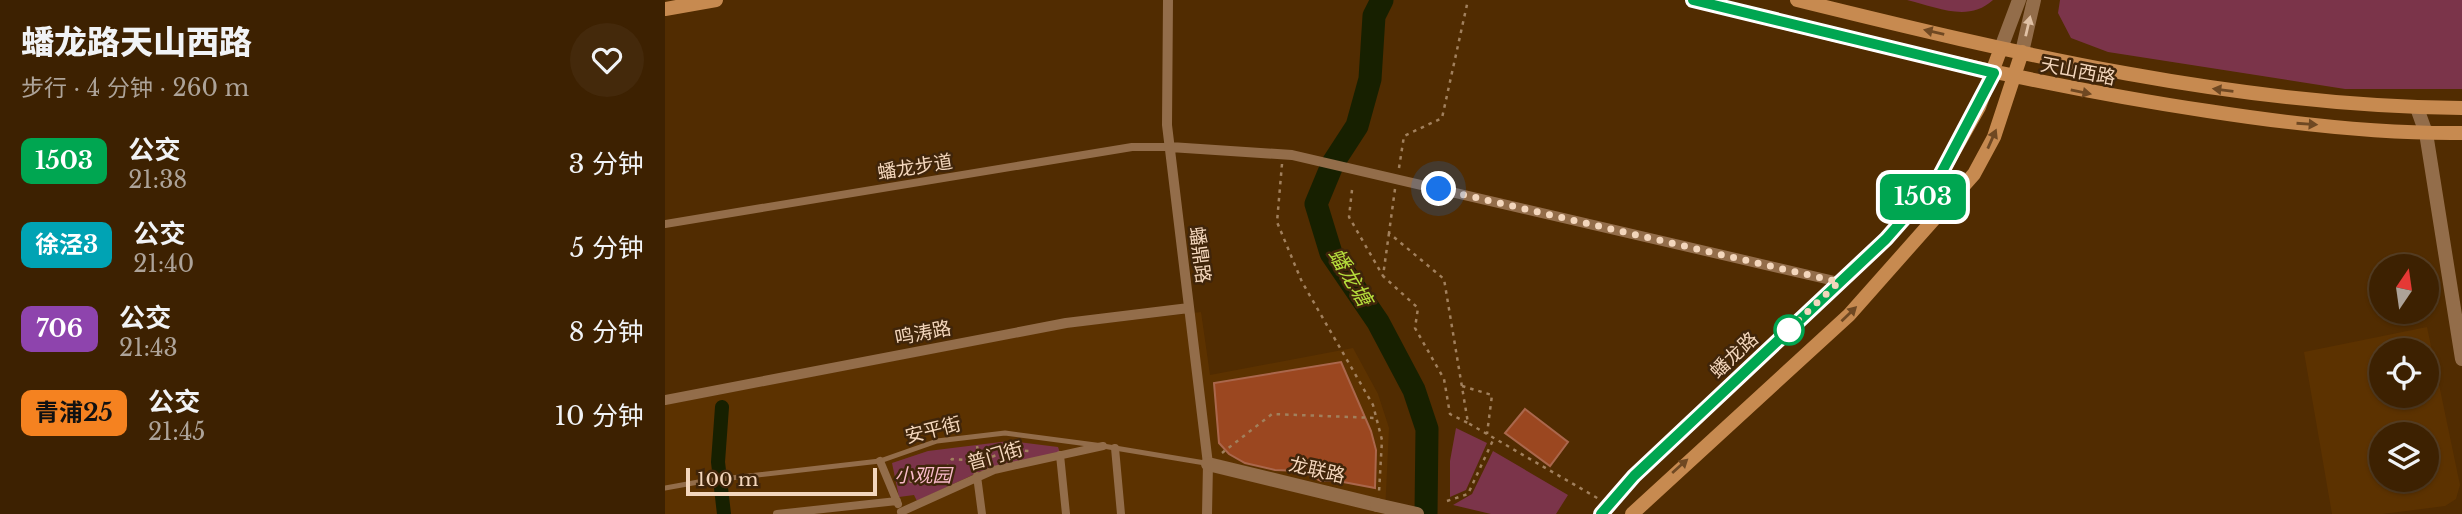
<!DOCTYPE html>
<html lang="zh">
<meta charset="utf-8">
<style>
:root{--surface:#3d2101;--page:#44290b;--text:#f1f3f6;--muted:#ada399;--line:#563e23}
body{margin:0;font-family:"Libre Baskerville","Noto Sans SC",serif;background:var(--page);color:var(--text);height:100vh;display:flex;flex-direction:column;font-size:26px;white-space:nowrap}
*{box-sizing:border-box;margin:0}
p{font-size:23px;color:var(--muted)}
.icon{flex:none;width:38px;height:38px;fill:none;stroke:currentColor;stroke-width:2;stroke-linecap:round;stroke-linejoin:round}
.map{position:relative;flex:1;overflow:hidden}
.drawer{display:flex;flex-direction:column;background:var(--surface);width:665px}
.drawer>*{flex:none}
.badge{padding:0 14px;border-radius:10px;font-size:24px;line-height:46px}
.needle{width:46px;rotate:13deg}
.fabs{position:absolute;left:1704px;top:254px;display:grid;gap:14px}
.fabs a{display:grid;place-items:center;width:70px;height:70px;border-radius:50%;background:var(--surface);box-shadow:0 2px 5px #0004,0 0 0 2px var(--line);font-size:35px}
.scale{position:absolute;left:21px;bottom:18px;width:191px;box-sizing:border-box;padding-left:7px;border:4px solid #f3d6bc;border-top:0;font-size:19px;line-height:24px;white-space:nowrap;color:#f3d6bc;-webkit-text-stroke:5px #40250a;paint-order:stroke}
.you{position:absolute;width:35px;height:35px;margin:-18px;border:5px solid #fff;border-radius:50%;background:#1a73e8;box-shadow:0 0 0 10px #1a73e833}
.map>.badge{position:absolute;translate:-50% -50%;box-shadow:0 0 0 4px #fff}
.round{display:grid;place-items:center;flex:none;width:74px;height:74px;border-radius:37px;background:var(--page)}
.summary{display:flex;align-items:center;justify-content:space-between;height:119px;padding:0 21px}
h1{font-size:33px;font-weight:800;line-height:52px}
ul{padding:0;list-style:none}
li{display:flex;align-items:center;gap:21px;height:84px;padding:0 21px}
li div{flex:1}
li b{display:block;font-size:26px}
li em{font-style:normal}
li .badge{min-width:77px;font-weight:700;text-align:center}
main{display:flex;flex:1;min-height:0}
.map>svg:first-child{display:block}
</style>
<main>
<section class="drawer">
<div class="summary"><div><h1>蟠龙路天山西路</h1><p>步行 · 4 分钟 · 260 m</p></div><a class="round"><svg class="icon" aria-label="heart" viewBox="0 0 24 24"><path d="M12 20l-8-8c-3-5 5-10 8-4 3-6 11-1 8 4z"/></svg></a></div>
<ul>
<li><span class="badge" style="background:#00a651;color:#fff">1503</span><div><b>公交</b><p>21:38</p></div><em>3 分钟</em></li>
<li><span class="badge" style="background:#00a3b4;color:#fff">徐泾3</span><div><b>公交</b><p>21:40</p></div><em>5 分钟</em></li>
<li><span class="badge" style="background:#8e44ad;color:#fff">706</span><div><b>公交</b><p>21:43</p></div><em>8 分钟</em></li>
<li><span class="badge" style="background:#f58220;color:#111">青浦25</span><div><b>公交</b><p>21:45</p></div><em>10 分钟</em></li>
</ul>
</section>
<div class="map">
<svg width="1797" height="514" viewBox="0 0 1797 514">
<rect width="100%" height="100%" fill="#512c01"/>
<path fill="#5c3200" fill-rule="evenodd" d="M 536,312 L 545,375 L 688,348 L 713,394 L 724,428 L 720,514 L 0,514 L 0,405 L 398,328 Z
M 1762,327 L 1795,485 L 1791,499 L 1780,506 L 1718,514 L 1667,514 L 1639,352 ZM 1717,350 L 1762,350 L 1762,396 L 1717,396 ZM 1717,434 L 1762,434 L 1762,480 L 1717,480 Z"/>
<path fill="#7b344a" d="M 1242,0 L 1328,0 C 1303,23 1272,7 1242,0 Z
M 1395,0 L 1797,0 L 1797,89 L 1680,89 L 1443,52 L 1406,38 L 1393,13 Z
M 791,428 L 822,443 L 801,490 L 785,497 L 785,461 Z
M 344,441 L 393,447 L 395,453 L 314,472 L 252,501 L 249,495 L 234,497 L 227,463 L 263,451 Z
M 828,451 L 903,495 L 891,514 L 826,514 L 788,505 L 807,494 Z"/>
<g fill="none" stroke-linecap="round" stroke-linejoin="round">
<path stroke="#172000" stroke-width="14" d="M 57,407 L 53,462 L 59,514"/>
<path stroke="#172000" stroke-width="23" d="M 717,0 L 709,16 L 705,79 L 692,126 L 668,163 L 651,204 L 666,253 L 713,322 L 749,390 L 762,429 L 761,514"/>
</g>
<path fill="#9b4720" stroke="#aa674c" stroke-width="2" d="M 676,362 L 706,431 L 711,450 L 710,488 L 673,481 L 656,481 L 636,471 L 610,470 L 580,463 L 564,454 L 554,443 L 549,383 Z
M 860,409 L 903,442 L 885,466 L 840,433 Z"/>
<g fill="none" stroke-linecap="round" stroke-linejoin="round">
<path stroke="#a1805d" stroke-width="2.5" stroke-dasharray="3.5 5" stroke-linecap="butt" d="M 617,164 L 612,222 L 637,282 L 708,405 L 717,440 L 714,492
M 734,168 L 739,136 L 777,118 L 803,0
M 730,189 L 724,233 L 779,279 L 803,423 L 934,499
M 687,190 L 684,217 L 718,276
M 724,233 L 718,276 L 753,308 L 750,328 L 779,379 L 785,414 L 803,423
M 797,386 L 827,395 L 822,434
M 312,446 L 316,467
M 557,453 L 607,414 L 711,418
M 236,483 L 275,477 L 287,459 L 315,461 L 346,450 L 364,451
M 782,501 L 803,494 L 829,438"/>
<path stroke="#936d4a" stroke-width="5" d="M 0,488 L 39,481 L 215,461 L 272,441 L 340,433 L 438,446 L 540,463"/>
<path stroke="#936d4a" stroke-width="8" d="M 0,224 L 467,147 L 505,147
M 450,448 L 456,514
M 395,455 L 401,514
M 215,461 L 233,504
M 312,476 L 317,514
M 236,512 L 329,470 L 438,446
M 112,514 L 232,501"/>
<path stroke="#936d4a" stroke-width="10" d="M 503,0 L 502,125 L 543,464 L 542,514
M 505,147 L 627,155 L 1174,282
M 0,400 L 401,323 L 524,308"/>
<path stroke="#936d4a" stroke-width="14" d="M 1336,48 L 1354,0
M 1357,52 L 1369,0
M 1752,108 L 1761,133 L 1797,359
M 543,464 L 712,505"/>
<path stroke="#c78a50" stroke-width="14" d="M 1028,0 C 1200,43 1368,85 1543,111 C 1627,124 1712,134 1797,133
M 1132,0 C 1351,54 1571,106 1797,108
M 0,9 L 51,0
M 936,514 L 969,476 L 1221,239 L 1272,181 L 1314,107 L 1336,48
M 967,514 L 1184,315 L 1309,174 L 1329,137 L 1357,52"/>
<path stroke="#936d4a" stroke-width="14" d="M 712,505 L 752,514"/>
</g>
<defs><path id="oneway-solid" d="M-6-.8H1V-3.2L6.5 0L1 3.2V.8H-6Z" transform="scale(1.75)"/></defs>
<use fill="#e0c1a5" href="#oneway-solid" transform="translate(1363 26) rotate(-77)"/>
<g fill="#6f4822">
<use href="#oneway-solid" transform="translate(1269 32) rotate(-167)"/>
<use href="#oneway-solid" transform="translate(1558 90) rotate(-173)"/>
<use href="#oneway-solid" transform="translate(1416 92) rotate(12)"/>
<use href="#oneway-solid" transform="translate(1642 124) rotate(4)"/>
<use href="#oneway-solid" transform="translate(1327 139) rotate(-66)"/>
<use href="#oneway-solid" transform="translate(1184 314) rotate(-44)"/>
<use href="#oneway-solid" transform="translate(1015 466) rotate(-42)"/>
</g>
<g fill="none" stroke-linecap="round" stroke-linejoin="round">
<defs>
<path id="line" d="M 936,514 L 969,476 L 1221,239 L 1272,181 L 1329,73 L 1028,0"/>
</defs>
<use href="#line" stroke="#fff" stroke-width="16"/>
<use href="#line" stroke="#00a651" stroke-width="10"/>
<path stroke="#f3d6bc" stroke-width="7" stroke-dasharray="0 12.6" d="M 774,189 L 1174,282 L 1118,335 L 1124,330"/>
</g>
<circle fill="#fff" stroke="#00a651" stroke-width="3.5" cx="1124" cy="330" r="14"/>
<g text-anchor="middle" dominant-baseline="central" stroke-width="5" stroke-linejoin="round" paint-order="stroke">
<g font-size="19" fill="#f3d6bc" stroke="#40250a">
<text transform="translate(1413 71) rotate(11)">天山西路</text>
<text transform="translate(250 167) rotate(-9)">蟠龙步道</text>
<text transform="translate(535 255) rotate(83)">蟠鼎路</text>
<text transform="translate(258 333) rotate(-11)">鸣涛路</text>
<text transform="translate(1069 355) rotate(-43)">蟠龙路</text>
<text transform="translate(268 430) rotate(-14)">安平街</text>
<text transform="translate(330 456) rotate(-16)">普门街</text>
<text transform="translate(652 470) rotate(13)">龙联路</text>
</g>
<g font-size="19" font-style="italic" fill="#f8bac9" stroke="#40250a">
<text x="258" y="475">小观园</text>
</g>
<g font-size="21" font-style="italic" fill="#b5dd3c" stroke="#40250a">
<text transform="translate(685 277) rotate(59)">蟠龙塘</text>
</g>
</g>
</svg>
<div class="fabs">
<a><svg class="needle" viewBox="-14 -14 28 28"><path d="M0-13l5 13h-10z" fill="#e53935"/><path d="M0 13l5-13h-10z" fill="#ada399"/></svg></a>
<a><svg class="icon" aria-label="locate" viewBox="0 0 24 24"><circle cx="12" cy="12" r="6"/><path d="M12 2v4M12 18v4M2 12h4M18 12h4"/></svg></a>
<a><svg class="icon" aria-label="layers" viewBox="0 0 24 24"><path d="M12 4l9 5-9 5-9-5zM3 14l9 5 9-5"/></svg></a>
</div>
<div class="scale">100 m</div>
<div class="you" style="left:774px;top:189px"></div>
<b class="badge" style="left:1258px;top:197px;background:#00a651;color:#fff">1503</b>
</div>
</main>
